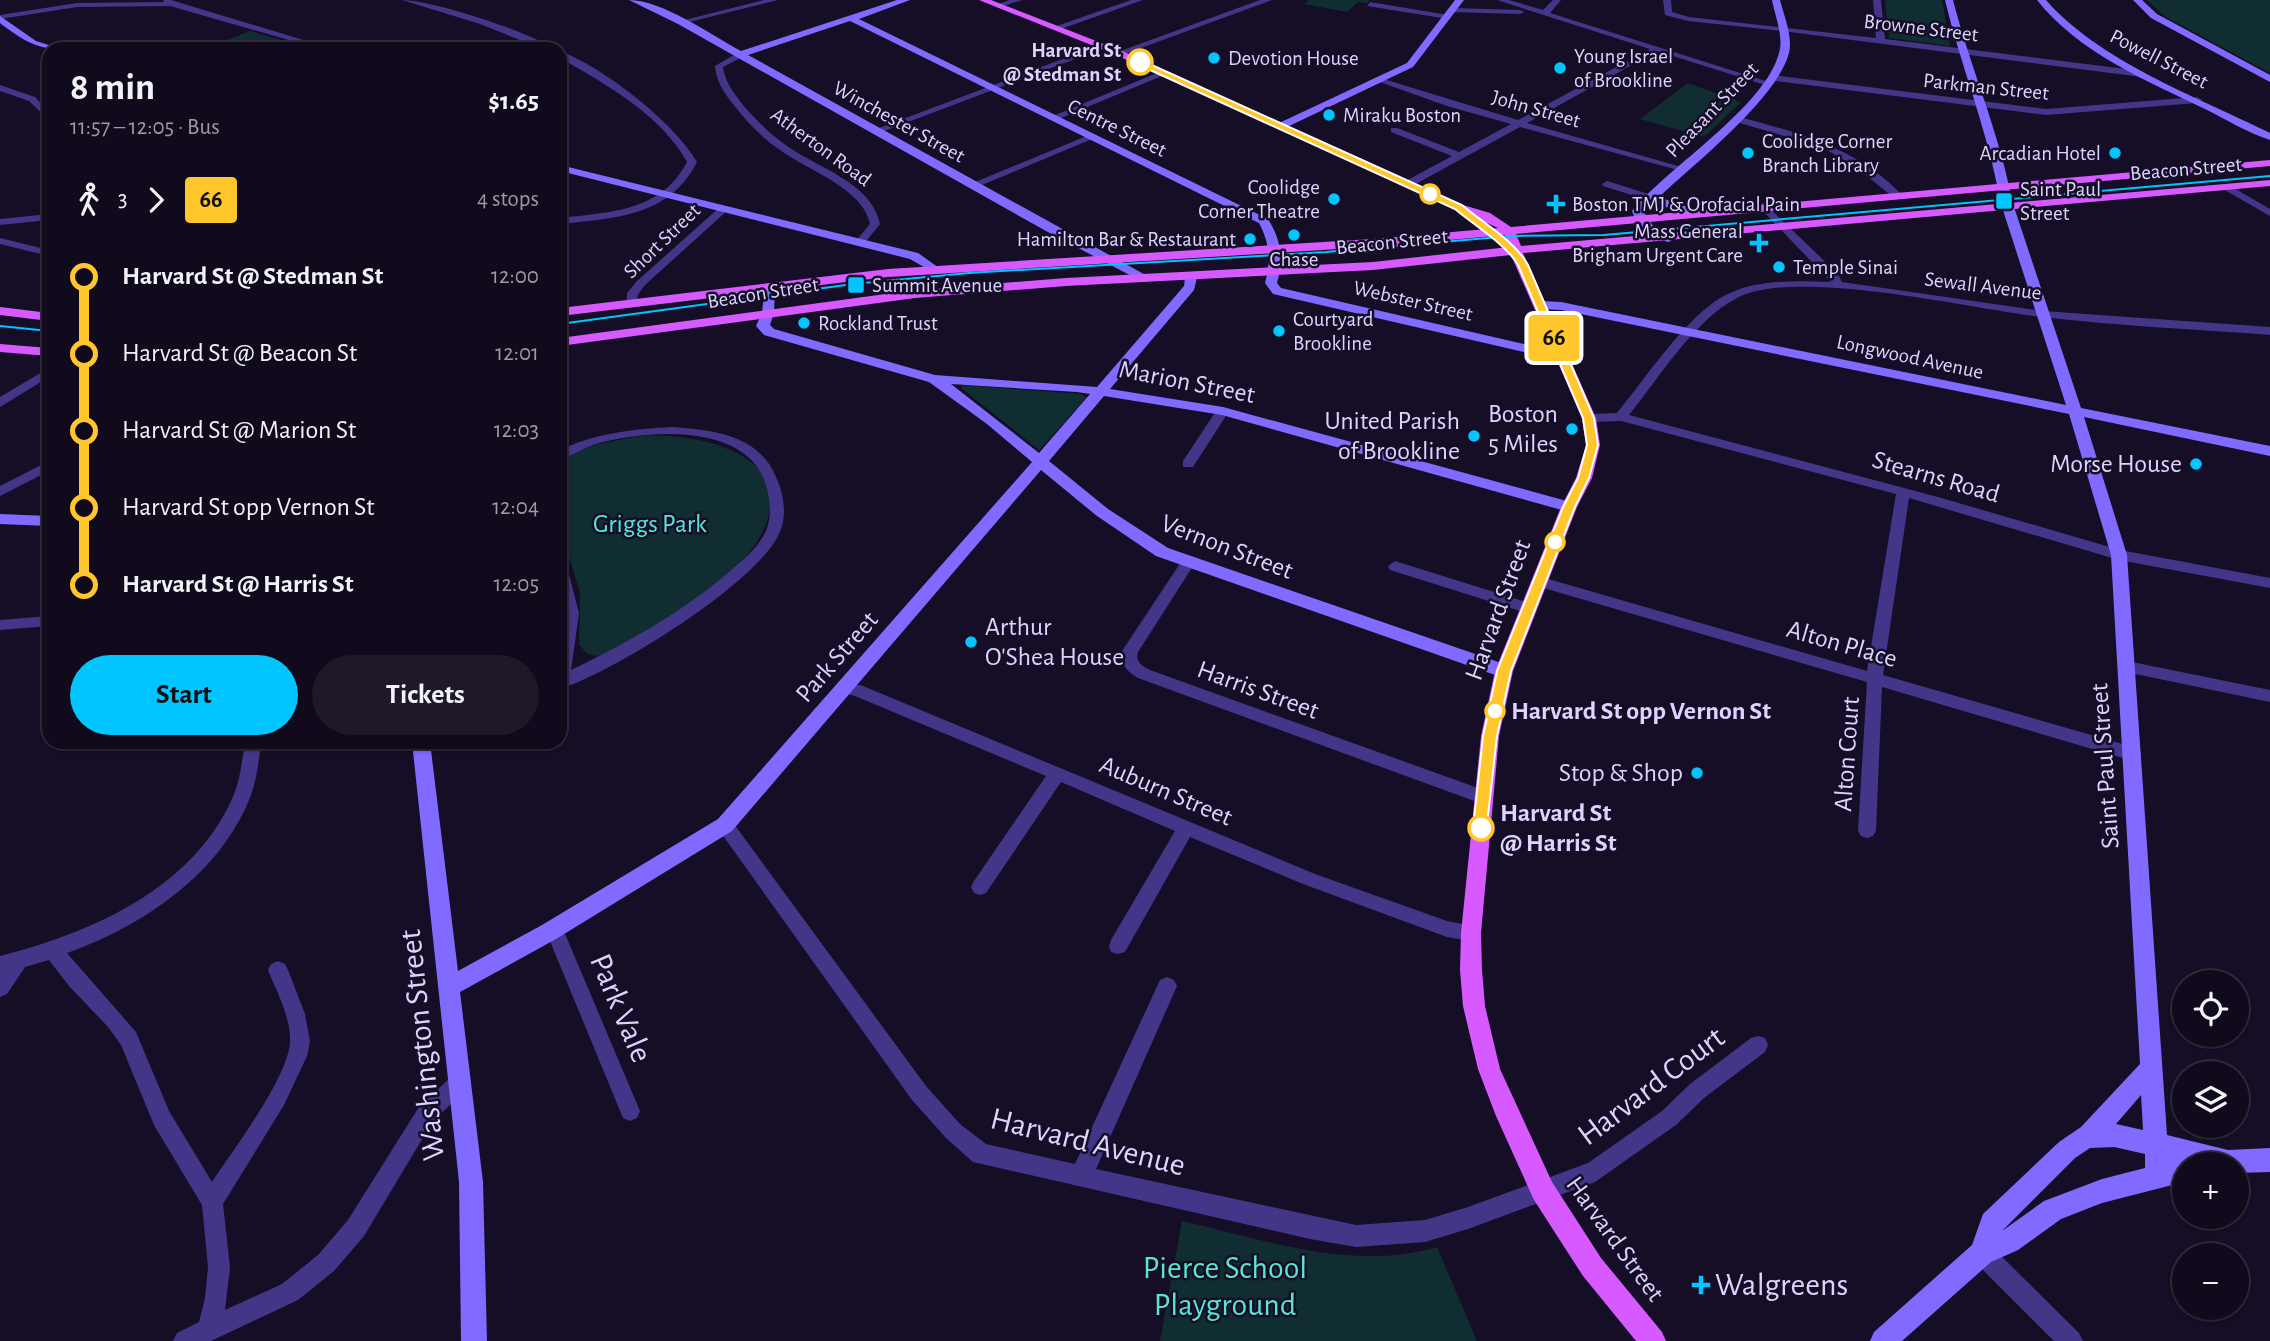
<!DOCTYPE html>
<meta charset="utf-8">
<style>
:root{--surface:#100a1c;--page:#1e1829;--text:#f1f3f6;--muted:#9c9aa3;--line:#302b3b;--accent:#00c5fe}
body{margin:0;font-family:"Alegreya Sans",sans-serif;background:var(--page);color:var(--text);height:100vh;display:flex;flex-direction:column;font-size:26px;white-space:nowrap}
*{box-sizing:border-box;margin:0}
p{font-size:23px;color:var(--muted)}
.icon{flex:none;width:38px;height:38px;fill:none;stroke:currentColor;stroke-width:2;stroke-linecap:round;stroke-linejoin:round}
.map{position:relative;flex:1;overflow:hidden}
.sheet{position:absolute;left:42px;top:42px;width:525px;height:707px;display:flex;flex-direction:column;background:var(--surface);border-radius:21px;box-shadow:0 2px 5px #0004,0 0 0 2px var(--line)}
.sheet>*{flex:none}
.badge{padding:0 14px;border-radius:5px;font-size:24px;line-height:46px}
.controls{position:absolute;left:2172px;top:970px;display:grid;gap:14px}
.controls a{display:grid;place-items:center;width:77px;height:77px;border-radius:50%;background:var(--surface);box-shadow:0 2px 5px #0004,0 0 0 2px var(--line);font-size:35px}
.map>.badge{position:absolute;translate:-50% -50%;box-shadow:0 0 0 4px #fff}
.legs{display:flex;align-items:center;gap:10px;height:77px;padding:0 28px;font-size:23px}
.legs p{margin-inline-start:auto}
.overview{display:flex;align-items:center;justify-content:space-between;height:119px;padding:0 28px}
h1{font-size:38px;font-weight:700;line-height:52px}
.cta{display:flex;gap:14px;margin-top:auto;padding:14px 28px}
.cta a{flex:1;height:80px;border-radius:42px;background:var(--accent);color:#111;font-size:28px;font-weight:700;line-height:80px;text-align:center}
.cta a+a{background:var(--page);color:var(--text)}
ul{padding:0 28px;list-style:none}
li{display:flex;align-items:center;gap:24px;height:77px;font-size:26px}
li i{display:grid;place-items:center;width:10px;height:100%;margin:0 9px;background:currentColor}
li i::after{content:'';width:18px;height:18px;margin:-9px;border:5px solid;border-radius:50%;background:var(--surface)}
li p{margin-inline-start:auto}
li:first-child i{background:linear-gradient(#0000 50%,currentColor 0)}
li:last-child i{background:linear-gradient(currentColor 50%,#0000 0)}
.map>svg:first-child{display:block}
</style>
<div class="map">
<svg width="2270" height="1341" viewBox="0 0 2270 1341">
<rect width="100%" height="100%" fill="#150e26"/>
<path fill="#102e31" d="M 1309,0 L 1370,0 L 1367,3 L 1358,2 L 1347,12 L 1304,4 Z
M 1885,0 L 1942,0 L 1950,46 L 1889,38 Z
M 2147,0 L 2270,0 L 2270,73 L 2164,16 Z
M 250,31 L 314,49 L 204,49 Z
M 1688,83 L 1741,102 L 1704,137 L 1640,119 Z
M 962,385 L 1081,394 L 1086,398 L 1039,450 L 961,388 Z
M 639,436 C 703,432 810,457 756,543 C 735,577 684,612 649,630 C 633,638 614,653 597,656 L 586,653 L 579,644 L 580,593 L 571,563 L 560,540 L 560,458 L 598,444 Z
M 1182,1221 C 1266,1240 1352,1272 1437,1247 L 1477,1341 L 1160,1341 Z"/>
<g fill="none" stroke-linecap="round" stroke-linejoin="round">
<path fill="#433688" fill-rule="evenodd" d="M 163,0 L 171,0 L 333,49 L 320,49 L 170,6 L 77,7 L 0,19 L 0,15 L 77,3 L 164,2 Z
M 402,0 C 432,0 530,32 554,49 L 542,49 L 480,24 Z
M 764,0 L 778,0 L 681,24 L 677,22 Z
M 1009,0 L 1022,0 L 998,8 L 994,6 Z
M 1131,0 L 1143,0 L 1058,30 L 1051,28 Z
M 1260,0 L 1272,0 L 1122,55 L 1115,53 Z
M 1497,0 L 1509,0 L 1543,10 L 1553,0 L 1561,0 L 1550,13 L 1772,83 L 1765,85 L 1657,51 L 1527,123 L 1685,168 L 1685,172 L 1520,127 L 1412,186 L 1404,186 L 1404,182 L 1452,156 L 1391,132 L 1391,128 L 1397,128 L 1459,152 L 1511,124 L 1447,106 L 1380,82 L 1380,78 L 1518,120 L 1650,49 Z
M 1663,0 L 1671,0 L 1672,12 L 1689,17 L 1876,38 L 1873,0 L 1881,0 L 1885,39 L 2142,71 L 2146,74 L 2142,77 L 1782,31 L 1688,21 L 1665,15 Z
M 1370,2 L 1448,15 L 1452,17 L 1448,19 L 1367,6 Z
M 1453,8 L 1520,10 L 1524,12 L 1520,14 L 1450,12 Z
M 1100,45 L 1107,47 L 879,133 L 871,131 Z
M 560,51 C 603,67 675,123 697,162 C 669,217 615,218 560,224 L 560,218 C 610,212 661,212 687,162 C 661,115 606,84 560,58 Z
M 739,52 L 742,53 L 742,57 L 723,67 C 725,82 734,93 743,105 C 756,120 771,135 787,146 C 818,168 872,183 880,224 L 863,245 L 854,243 L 870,224 C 863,188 807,170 780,150 C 762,138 746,121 733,104 C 724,93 716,81 715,66 Z
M 1162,71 L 1169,73 L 1056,120 L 1048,118 Z
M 1772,75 L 2046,109 L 2197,97 L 2202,100 L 2197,103 L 2046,115 L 1769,80 L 1769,76 Z
M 0,85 L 35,97 L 49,112 L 49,120 L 29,101 L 0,91 Z
M 1736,116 C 1796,132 1858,148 1902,195 L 1893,197 L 1857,168 L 1822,147 L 1733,121 L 1733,117 Z
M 1089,135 L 1097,137 L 977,187 L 968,185 Z
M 1607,181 L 1655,196 L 1656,198 L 1651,201 L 1603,186 L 1602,184 Z
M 2227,184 L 2270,209 L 2270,216 L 2223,189 L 2222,187 Z
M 1764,203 L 1837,273 L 1842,282 L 2043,311 L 2270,327 L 2270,335 C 2194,329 2117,326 2042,317 C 1972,309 1795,267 1737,298 C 1693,321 1660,377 1629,415 L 1938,497 L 2120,550 L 2270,578 L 2270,588 L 2119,560 L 1909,498 L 1883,675 L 2133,747 L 2139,749 L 2141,754 L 2139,759 L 2133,761 L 1882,687 L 1876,831 L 1873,836 L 1867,838 L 1861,836 L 1858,831 L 1867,682 L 1533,585 L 1531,581 L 1538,576 L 1867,671 L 1896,494 L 1621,421 L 1589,422 L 1583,418 L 1589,414 L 1617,413 C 1646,378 1690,310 1730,293 C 1761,279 1798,281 1831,282 L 1760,208 L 1760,204 Z
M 720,207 L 729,209 L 645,285 L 639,293 L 634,306 L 626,306 L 627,293 L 637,281 Z
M 49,214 L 49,220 L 0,225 L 0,219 Z
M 0,238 L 49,250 L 49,256 L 0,244 Z
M 49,368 L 49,377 L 0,407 L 0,397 Z
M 1223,407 L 1229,411 L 1193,467 L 1183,467 L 1183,461 L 1218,408 Z
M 673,427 C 713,430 759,435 776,477 C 783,492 787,512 781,529 C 764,580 612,673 560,689 L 563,613 L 560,598 L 560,562 L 567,567 L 579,613 L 571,670 C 627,643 681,613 729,572 C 740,562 754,552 762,538 C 773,522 771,500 765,482 C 744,423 649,430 599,443 C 585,447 574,455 560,459 L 560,450 C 596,433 633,429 673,427 Z
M 49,461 L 49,471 L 0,496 L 0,486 Z
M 1188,558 L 1195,563 L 1138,652 C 1135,662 1141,665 1150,670 L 1489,792 L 1492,797 L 1489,802 L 1483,804 L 1477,802 L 1138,678 C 1128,672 1120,665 1122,651 L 1183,559 Z
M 1395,561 L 1532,604 L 1535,608 L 1527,613 L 1390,570 L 1388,566 Z
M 49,616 L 49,626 L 0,630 L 0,620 Z
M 2127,661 L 2270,690 L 2270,702 L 2121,671 L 2119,667 L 2121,663 Z
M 845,682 L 863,686 L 1315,874 L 1447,921 L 1478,927 L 1480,933 L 1478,939 L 1471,941 L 1447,937 L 1303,884 L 1190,837 L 1125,952 L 1118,954 L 1111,952 L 1109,946 L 1111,940 L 1175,831 L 1061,782 L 986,893 L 980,895 L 974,893 L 971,887 L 974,881 L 1046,776 L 855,696 L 839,692 L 837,688 L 839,684 Z
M 245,742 L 261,742 C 259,760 257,778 251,795 C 221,874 143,926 67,953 L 136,1032 L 169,1111 L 212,1182 C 233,1150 288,1078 290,1042 C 291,1018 277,992 268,970 L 271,964 L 278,961 L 285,964 L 288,970 L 305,1014 L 310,1042 L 307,1056 L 284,1105 L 223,1204 L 230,1267 L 225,1310 L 282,1284 L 318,1255 L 348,1220 L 419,1107 L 454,1074 L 461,1071 L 468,1074 L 471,1081 L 468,1088 L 433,1121 L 364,1236 L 334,1271 L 298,1300 L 211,1341 L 173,1341 L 177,1333 L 199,1322 L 205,1298 L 208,1267 L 202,1205 L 154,1125 L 121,1045 L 108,1027 L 69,986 L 49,960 L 25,967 L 7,994 L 0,997 L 0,956 C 90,933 191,890 232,799 C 240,782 242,761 245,742 Z
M 725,818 L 731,820 L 926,1086 L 960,1124 L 986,1144 L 1075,1164 L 1160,980 L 1167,977 L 1174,980 L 1177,986 L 1096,1169 L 1356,1225 L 1425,1220 L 1468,1207 L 1588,1163 L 1662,1111 L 1690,1084 L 1751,1038 L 1758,1036 L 1765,1038 L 1768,1045 L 1765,1052 L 1704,1098 L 1676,1125 L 1595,1182 L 1468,1229 L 1425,1242 L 1356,1247 L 1310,1239 L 973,1162 L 946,1138 L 912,1100 L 719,830 L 716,825 L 719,820 Z
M 554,921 L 561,923 L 563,929 L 640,1111 L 637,1118 L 630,1121 L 623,1118 L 545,929 L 547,923 Z
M 1982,1242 L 1990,1245 L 2079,1333 L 2083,1341 L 2054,1341 L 1974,1261 L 1971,1253 L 1974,1245 Z"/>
<path fill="#806aff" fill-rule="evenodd" d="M 629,0 C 662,0 711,35 741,51 L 897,0 L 910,0 L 859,19 L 1268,219 C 1281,240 1284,259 1277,283 L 1281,288 L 1532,346 L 1561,350 L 1568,354 L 1561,358 L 1532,354 L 1273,294 L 1265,283 C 1271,261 1270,244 1259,223 L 850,21 L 748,55 L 1151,278 L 1145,282 L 1141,281 L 1046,231 L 678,24 Z
M 1455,0 L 1464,0 L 1413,67 L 1285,128 L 1277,128 L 1277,124 L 1407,63 Z
M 1772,0 L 1780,0 C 1784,16 1793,37 1789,53 C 1777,99 1694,164 1659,197 L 1699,211 L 1699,215 L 1691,215 L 1653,203 L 1644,212 L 1653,226 L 1675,238 L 1669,242 C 1651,238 1638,229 1632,211 C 1668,167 1765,107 1779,53 C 1784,37 1775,16 1772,0 Z
M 1945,0 L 1953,0 C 1970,67 2000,134 2012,201 L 2081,408 L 2270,446 L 2270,456 L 2084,417 L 2127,555 L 2167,1135 L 2228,1150 L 2270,1148 L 2270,1172 L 2236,1173 L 2236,1164 L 2184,1164 L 2184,1182 L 2102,1203 L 2061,1219 L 2018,1250 L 1991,1262 L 1902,1341 L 1870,1341 L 1874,1332 L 1972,1245 L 1983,1214 L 2059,1142 L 2081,1127 L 2140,1064 L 2111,555 L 2069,414 L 1561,310 L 1541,309 L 1535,305 L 1541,301 L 1561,302 L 2066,405 L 2000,201 C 1989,134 1961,67 1945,0 ZM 2141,1095 L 2143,1130 L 2116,1124 ZM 2114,1147 L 2145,1154 L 2145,1168 L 2102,1179 L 2044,1201 L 2002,1231 L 2075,1158 L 2090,1148 Z
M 2037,0 L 2046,0 C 2099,61 2197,97 2270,133 L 2270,140 C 2248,133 2227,120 2207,110 C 2147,81 2079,53 2037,0 Z
M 2133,0 L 2142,0 L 2157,14 L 2270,75 L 2270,82 L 2151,18 Z
M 0,16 L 36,41 L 61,49 C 35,49 21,39 0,23 Z
M 560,165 L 918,253 L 942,270 L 936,274 L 910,259 L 560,171 Z
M 1191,273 L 1197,277 L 1194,290 L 1110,389 L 1223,407 L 1574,503 L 1577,507 L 1569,512 L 1222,415 L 1104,396 L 1049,461 L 1108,509 L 1168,548 L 1510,666 L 1513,671 L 1510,676 L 1498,676 L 1156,556 L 1097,516 L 1041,470 L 732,831 L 556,939 L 460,992 L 483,1182 L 487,1341 L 461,1341 L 459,1182 L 412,742 L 430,742 L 458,971 L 542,925 L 718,819 L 1032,462 L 987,424 L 929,382 L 764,335 L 756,326 L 762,313 L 765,284 L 769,283 L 775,287 L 774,313 L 770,325 L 774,329 L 935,375 L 1097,387 L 1184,286 L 1185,277 ZM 951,384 L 1077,392 L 1090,394 L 1039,453 Z
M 0,514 L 49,516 L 49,526 L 0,524 Z"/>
<path fill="#d65aff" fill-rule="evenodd" d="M 979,0 L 991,0 L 1122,51 L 1463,205 L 1490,213 L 1511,227 L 2270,160 L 2270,166 L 1516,234 L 1521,246 L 2270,180 L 2270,186 L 1523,253 L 1596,418 L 1600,445 L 1592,478 L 1577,507 L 1513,671 L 1499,736 L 1481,933 L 1482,970 L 1485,1006 L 1500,1069 L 1552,1182 L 1601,1258 L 1662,1332 L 1666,1341 L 1636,1341 L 1583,1276 L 1534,1200 L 1496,1116 L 1478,1069 L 1463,1006 L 1460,970 L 1461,933 L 1481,736 L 1495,671 L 1561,507 L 1576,478 L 1586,445 L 1582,418 L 1511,255 L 1373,270 L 1066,286 L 915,298 L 560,346 L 560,338 L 915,290 L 1066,278 L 1373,262 L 1509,247 L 1505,235 L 1372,247 L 888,277 L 560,316 L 560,308 L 888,269 L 1372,239 L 1498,228 L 1116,55 Z
M 0,307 L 49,313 L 49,321 L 0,315 Z
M 0,344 L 49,348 L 49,356 L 0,352 Z"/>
<path stroke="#00c5fe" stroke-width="2" d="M 560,324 L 853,284 L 969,273 L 1326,252 L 1511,236 L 1604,235 L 2270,176
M 0,326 L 49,331"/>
</g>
<path fill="#ffc72c" stroke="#fff" stroke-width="2" d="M 1137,61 L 1143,61 L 1462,205 C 1484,224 1514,240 1528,265 L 1594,418 L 1598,445 L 1589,478 L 1575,507 L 1511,671 L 1497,736 L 1486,833 L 1475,833 L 1473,828 L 1483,736 L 1497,671 L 1563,507 L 1578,478 L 1587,445 L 1583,418 L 1518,265 C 1507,245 1474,225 1455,209 L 1137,64 Z"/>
<g fill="#00c5fe" stroke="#150e26" stroke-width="2.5">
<circle cx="1214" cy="58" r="7"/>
<circle cx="1560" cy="68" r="7"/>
<circle cx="1329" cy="115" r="7"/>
<circle cx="1748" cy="153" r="7"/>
<circle cx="2115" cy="153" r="7"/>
<circle cx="1334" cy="199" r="7"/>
<rect x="1995" y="192" width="18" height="18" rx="3.5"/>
<path d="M1552.5 193.5h7v7h7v7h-7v7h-7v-7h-7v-7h7z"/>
<circle cx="1294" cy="235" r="7"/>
<circle cx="1250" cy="239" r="7"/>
<path d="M1755.5 232.5h7v7h7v7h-7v7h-7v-7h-7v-7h7z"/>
<circle cx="1779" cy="267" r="7"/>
<rect x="847" y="276" width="18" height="18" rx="3.5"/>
<circle cx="804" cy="323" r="7"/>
<circle cx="1279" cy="331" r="7"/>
<circle cx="1572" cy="429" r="7"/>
<circle cx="1474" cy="436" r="7"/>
<circle cx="2196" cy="464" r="7"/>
<circle cx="971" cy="642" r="7"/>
<circle cx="1697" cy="773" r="7"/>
<path d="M1697.5 1274.5h7v7h7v7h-7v7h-7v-7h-7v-7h7z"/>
</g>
<g fill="#fff" stroke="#ffc72c" stroke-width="3.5">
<circle cx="1140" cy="62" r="12"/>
<circle cx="1430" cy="194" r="9"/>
<circle cx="1555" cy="542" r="9"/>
<circle cx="1495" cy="711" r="9"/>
<circle cx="1481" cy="828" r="12"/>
</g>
<g text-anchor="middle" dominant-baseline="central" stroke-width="5" stroke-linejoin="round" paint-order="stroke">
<g font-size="21" fill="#ddd3ff" stroke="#150e26">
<text transform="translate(1921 28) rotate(7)">Browne Street</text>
<text transform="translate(2159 59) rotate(27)">Powell Street</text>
<text transform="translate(1986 87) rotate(6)">Parkman Street</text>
<text transform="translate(1536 109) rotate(16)">John Street</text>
<text transform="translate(1712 110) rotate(-46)">Pleasant Street</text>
<text transform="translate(899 122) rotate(29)">Winchester Street</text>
<text transform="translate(1117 128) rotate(26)">Centre Street</text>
<text transform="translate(821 147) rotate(36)">Atherton Road</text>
<text transform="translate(2186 169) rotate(-5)">Beacon Street</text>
<text transform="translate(662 241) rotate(-44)">Short Street</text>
<text transform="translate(1392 242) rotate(-6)">Beacon Street</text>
<text transform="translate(1983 286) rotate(7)">Sewall Avenue</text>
<text transform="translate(763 293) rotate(-9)">Beacon Street</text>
<text transform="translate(1413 301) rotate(13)">Webster Street</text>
<text transform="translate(1910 357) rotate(12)">Longwood Avenue</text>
</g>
<g font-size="21" font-weight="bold" fill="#ddd3ff" stroke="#150e26" text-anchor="end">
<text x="1121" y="50">Harvard St<tspan x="1121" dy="24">@ Stedman St</tspan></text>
</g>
<g font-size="21" fill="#ddd3ff" stroke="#150e26" text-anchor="start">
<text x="1574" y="56">Young Israel<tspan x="1574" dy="24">of Brookline</tspan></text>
<text x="1228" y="58">Devotion House</text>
<text x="1343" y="115">Miraku Boston</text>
<text x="1762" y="141">Coolidge Corner<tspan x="1762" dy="24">Branch Library</tspan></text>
<text x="2101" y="153" text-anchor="end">Arcadian Hotel</text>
<text x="1320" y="187" text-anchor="end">Coolidge<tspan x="1320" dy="24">Corner Theatre</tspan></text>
<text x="2020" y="189">Saint Paul<tspan x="2020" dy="24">Street</tspan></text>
<text x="1572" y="204">Boston TMJ &amp; Orofacial Pain</text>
<text x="1743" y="231" text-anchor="end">Mass General<tspan x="1743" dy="24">Brigham Urgent Care</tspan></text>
<text x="1236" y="239" text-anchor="end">Hamilton Bar &amp; Restaurant</text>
<text x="1294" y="259" text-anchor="middle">Chase</text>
<text x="1793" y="267">Temple Sinai</text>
<text x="872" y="285">Summit Avenue</text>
<text x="1293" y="319">Courtyard<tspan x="1293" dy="24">Brookline</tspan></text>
<text x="818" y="323">Rockland Trust</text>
</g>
<g font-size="26" fill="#ddd3ff" stroke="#150e26">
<text transform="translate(1187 382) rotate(11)">Marion Street</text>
<text transform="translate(1936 477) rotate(16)">Stearns Road</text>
<text transform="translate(1227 547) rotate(21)">Vernon Street</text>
<text transform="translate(1498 610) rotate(-70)">Harvard Street</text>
<text transform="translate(1842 644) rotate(16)">Alton Place</text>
<text transform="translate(837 657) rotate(-49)">Park Street</text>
<text transform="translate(1258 690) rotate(20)">Harris Street</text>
<text transform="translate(1847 754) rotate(-86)">Alton Court</text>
<text transform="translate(2105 766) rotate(-94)">Saint Paul Street</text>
<text transform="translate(1166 791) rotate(23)">Auburn Street</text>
<text transform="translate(1615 1239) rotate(54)">Harvard Street</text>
</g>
<g font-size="26" fill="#ddd3ff" stroke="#150e26" text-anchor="end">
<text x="1558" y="414">Boston<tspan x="1558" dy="30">5 Miles</tspan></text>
<text x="1460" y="421">United Parish<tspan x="1460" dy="30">of Brookline</tspan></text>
<text x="2182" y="464">Morse House</text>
<text x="985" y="627" text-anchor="start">Arthur<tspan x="985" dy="30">O'Shea House</tspan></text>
<text x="1683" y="773">Stop &amp; Shop</text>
</g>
<g font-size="26" fill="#58e6d4" stroke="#150e26">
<text x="650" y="524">Griggs Park</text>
</g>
<g font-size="26" font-weight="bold" fill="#ddd3ff" stroke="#150e26" text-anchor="start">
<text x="1511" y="711">Harvard St opp Vernon St</text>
<text x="1500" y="813">Harvard St<tspan x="1500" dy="30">@ Harris St</tspan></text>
</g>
<g font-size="32" fill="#ddd3ff" stroke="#150e26">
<text transform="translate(621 1008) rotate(67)">Park Vale</text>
<text transform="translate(422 1045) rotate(-96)">Washington Street</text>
<text transform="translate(1651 1086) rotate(-37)">Harvard Court</text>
<text transform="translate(1088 1142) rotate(14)">Harvard Avenue</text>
</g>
<g font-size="32" fill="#58e6d4" stroke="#150e26">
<text x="1225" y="1268">Pierce School<tspan x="1225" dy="37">Playground</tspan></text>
</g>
<g font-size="32" fill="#ddd3ff" stroke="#150e26" text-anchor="start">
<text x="1715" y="1285">Walgreens</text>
</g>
</g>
</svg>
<div class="controls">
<a><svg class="icon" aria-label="locate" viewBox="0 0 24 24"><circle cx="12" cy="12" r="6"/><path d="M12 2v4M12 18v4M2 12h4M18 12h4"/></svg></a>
<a><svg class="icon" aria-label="layers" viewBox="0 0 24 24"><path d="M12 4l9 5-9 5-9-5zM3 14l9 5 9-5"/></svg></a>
<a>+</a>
<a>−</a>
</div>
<b class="badge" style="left:1554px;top:338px;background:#ffc72c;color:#111">66</b>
<section class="sheet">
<div class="overview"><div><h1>8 min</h1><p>11:57 – 12:05 · Bus</p></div><b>$1.65</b></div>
<div class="legs"><svg class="icon" aria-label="walk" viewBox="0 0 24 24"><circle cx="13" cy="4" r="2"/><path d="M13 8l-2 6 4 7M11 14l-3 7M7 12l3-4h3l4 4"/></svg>3<svg class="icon" aria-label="forward" viewBox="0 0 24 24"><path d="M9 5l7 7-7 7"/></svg><b class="badge" style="background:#ffc72c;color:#111">66</b><p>4 stops</p></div>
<ul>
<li><i style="color:#ffc72c"></i><b>Harvard St @ Stedman St</b><p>12:00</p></li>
<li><i style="color:#ffc72c"></i><span>Harvard St @ Beacon St</span><p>12:01</p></li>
<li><i style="color:#ffc72c"></i><span>Harvard St @ Marion St</span><p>12:03</p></li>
<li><i style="color:#ffc72c"></i><span>Harvard St opp Vernon St</span><p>12:04</p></li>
<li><i style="color:#ffc72c"></i><b>Harvard St @ Harris St</b><p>12:05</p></li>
</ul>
<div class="cta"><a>Start</a><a>Tickets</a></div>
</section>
</div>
